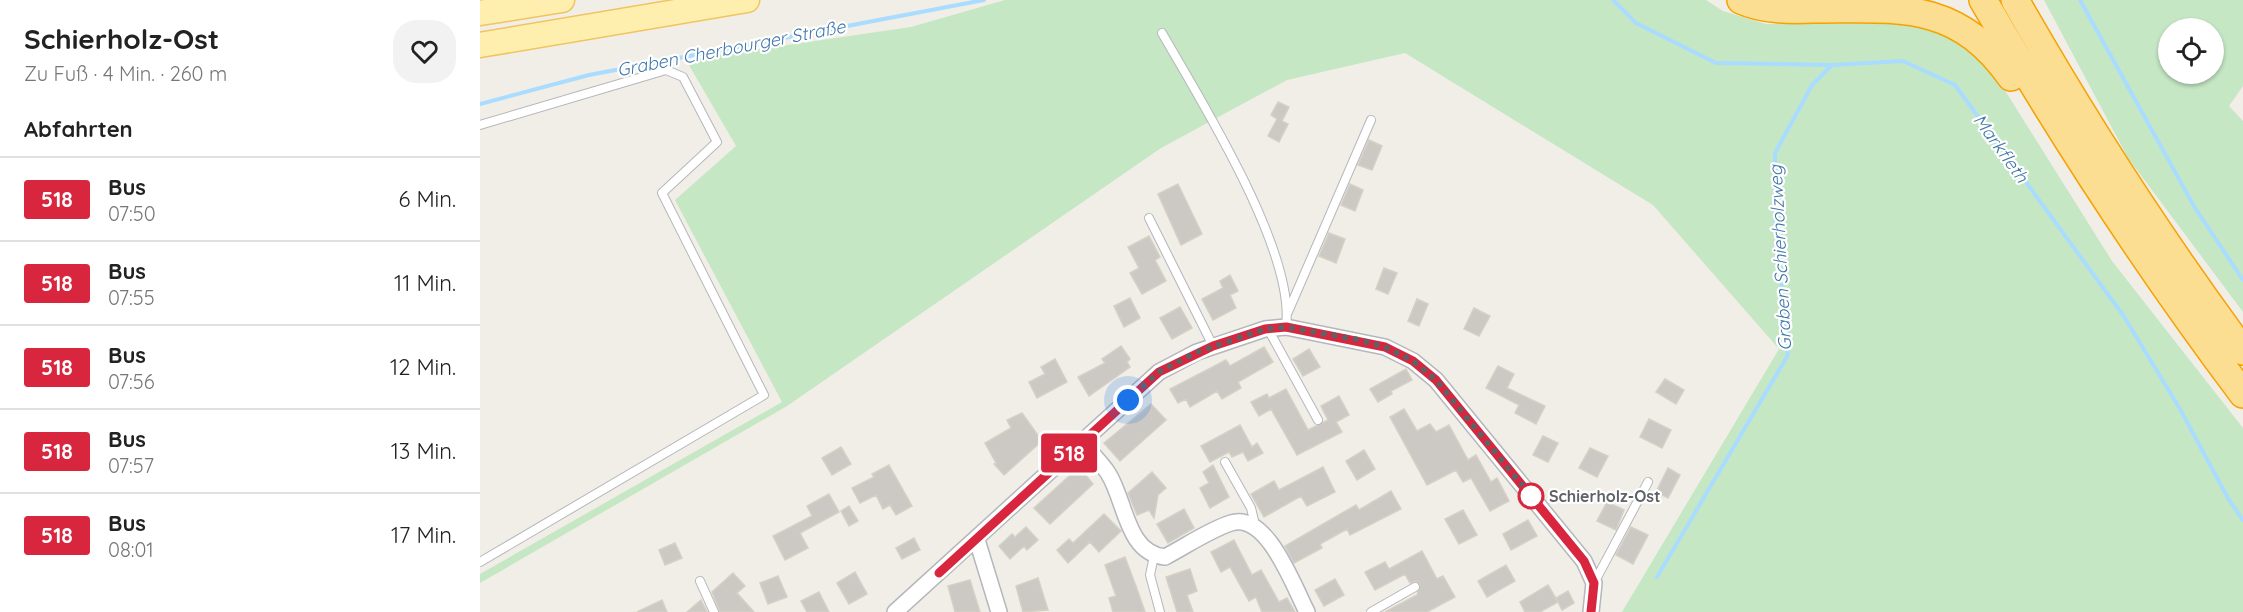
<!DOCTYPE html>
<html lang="de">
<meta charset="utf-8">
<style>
:root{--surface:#fff;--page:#f2f2f2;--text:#222;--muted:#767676;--line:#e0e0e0}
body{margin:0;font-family:Quicksand,sans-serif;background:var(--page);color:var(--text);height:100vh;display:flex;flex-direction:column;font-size:22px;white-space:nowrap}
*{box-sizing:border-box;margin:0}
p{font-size:20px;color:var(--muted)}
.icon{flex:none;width:33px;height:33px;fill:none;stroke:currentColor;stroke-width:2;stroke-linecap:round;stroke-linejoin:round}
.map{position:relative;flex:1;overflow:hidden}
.panel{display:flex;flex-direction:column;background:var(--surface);width:480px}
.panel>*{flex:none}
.badge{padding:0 12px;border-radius:4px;font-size:21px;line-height:39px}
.buttons{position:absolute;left:1678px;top:18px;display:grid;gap:12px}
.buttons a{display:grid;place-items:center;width:66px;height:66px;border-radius:50%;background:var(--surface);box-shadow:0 2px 4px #0004;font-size:30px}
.you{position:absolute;width:30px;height:30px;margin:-15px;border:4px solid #fff;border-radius:50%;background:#1a73e8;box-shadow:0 0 0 9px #1a73e833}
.map>.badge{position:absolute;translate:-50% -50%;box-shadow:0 0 0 3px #fff}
h2{padding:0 24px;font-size:22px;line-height:54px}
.round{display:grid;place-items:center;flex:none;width:63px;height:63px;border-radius:24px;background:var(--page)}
.headline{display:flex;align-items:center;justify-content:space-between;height:102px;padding:0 24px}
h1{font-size:28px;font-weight:800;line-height:45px}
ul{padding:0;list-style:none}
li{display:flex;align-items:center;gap:18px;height:84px;padding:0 24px;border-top:2px solid var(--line)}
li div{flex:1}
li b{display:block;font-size:22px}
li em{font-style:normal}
li .badge{min-width:66px;font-weight:700;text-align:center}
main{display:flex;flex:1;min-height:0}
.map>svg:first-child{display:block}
</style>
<main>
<section class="panel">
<div class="headline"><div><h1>Schierholz-Ost</h1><p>Zu Fuß · 4 Min. · 260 m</p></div><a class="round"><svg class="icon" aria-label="heart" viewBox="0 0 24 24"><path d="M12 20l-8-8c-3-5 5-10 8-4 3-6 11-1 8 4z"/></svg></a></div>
<h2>Abfahrten</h2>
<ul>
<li><span class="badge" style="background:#d7263d;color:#fff">518</span><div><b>Bus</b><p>07:50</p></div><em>6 Min.</em></li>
<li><span class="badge" style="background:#d7263d;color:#fff">518</span><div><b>Bus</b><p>07:55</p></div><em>11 Min.</em></li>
<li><span class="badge" style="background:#d7263d;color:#fff">518</span><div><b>Bus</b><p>07:56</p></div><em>12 Min.</em></li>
<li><span class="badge" style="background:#d7263d;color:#fff">518</span><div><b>Bus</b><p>07:57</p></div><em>13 Min.</em></li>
<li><span class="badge" style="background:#d7263d;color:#fff">518</span><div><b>Bus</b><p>08:01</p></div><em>17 Min.</em></li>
</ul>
</section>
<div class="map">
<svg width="1763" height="612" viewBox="0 0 1763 612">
<rect width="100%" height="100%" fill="#f0eee7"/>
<path fill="#c5e7c4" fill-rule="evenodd" d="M 525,0 L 1226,0 L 1243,11 L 1286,24 L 1426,23 L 1452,29 L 1495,53 L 1519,81 L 1632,261 L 1763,428 L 1763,612 L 1142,612 L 1299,349 L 1173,205 L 925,53 L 807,80 L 681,148 L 307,406 L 0,583 L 0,574 L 302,402 L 195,200 L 256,146 L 206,60 L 431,27 Z
M 1564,0 L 1763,0 L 1763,86 L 1749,106 L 1763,121 L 1763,312 L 1648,158 ZM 1689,28 L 1734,28 L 1734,74 L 1689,74 Z"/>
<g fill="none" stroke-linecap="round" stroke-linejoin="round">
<path stroke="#a9dcff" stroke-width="4" d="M 1133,0 L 1156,23 L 1236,63 L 1352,65 L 1423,61 L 1475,85 L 1643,315 L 1700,409 L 1749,500 L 1763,520
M 1600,0 L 1715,208 L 1763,280
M 0,104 L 109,75 L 504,0
M 1177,577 L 1308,355 L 1295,220 L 1295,153 L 1332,85 L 1352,65"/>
</g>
<path fill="#ccc9c4" stroke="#d5d0c5" stroke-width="1.5" d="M 798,102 L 809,107 L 802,121 L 808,124 L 799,142 L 788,136 L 797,119 L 791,115 Z
M 889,140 L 902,146 L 892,170 L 878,165 Z
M 698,184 L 722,234 L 701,245 L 678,194 Z
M 870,184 L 883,190 L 875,211 L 861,205 Z
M 849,233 L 865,239 L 856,263 L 839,256 Z
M 669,236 L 680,257 L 675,260 L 686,281 L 662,294 L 650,273 L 659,268 L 648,247 Z
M 904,268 L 917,273 L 908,294 L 896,289 Z
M 750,275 L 758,291 L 750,295 L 756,308 L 733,320 L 722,299 L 743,288 L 740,281 Z
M 650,298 L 660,318 L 644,327 L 634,306 Z
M 937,299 L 948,304 L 939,326 L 928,321 Z
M 700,307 L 712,328 L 692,339 L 680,318 Z
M 994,308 L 1010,316 L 999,336 L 984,329 Z
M 641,346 L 650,359 L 647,362 L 650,367 L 609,396 L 598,377 L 625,363 L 622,359 Z
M 784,347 L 793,362 L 758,382 L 761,388 L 742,399 L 737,391 L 710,407 L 706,399 L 698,403 L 690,389 L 746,360 L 750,366 Z
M 829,349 L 840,367 L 823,376 L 813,359 Z
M 575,359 L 587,382 L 557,398 L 549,382 L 565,374 L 561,367 Z
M 1018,366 L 1034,374 L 1027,388 L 1065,406 L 1056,424 L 1035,413 L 1039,405 L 1006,388 Z
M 926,369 L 932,380 L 911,391 L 912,394 L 898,402 L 890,389 Z
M 1185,379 L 1204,390 L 1196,404 L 1176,392 Z
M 806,389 L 828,430 L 848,420 L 841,406 L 859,396 L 869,415 L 856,422 L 862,432 L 817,455 L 791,409 L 779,416 L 771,402 L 787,394 L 789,398 Z
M 671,404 L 686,420 L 640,461 L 624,443 Z
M 924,409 L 937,431 L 950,424 L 956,432 L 969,425 L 988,460 L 996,455 L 1011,482 L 1017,478 L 1029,501 L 1010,511 L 991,478 L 983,482 L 976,470 L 947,485 L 910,417 Z
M 542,413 L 562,441 L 524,475 L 514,464 L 516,463 L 505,443 L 531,428 L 527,420 Z
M 1169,419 L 1191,430 L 1182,448 L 1160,437 Z
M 760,425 L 772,447 L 777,443 L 783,453 L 768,461 L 763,452 L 752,457 L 749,452 L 730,462 L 721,446 Z
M 1063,436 L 1078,443 L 1068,462 L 1053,455 Z
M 361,447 L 371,464 L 352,475 L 342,458 Z
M 1110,448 L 1128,456 L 1117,477 L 1099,468 Z
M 884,450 L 895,469 L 877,480 L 866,461 Z
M 409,465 L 432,506 L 416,515 L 410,505 L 403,509 L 396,495 L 380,503 L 372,488 L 394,477 L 392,474 Z
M 733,465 L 749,497 L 730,508 L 720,488 L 729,483 L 723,472 Z
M 599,467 L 613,484 L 570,524 L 554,508 Z
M 843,467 L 855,492 L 827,506 L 821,496 L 784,517 L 771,494 L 794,481 L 799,490 Z
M 1188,468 L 1200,475 L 1188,498 L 1176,492 Z
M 672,472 L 686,488 L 678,495 L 674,518 L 669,510 L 657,515 L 648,493 Z
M 911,491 L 921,509 L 870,535 L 867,529 L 840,544 L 842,548 L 814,563 L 805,546 L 876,505 L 879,510 Z
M 349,494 L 359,512 L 320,533 L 328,548 L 305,560 L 293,536 L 332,516 L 327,506 Z
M 1127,502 L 1144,510 L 1136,530 L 1117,521 Z
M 369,506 L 378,521 L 369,526 L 361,511 Z
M 704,509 L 714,528 L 688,543 L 677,524 Z
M 983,510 L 997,535 L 979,544 L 965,519 Z
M 624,514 L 641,531 L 619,552 L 610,542 L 588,563 L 577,550 L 589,539 L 593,543 Z
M 1048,520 L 1057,536 L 1031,550 L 1023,534 Z
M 546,527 L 558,540 L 547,550 L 544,546 L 530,559 L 519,546 L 532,534 L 535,537 Z
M 1151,527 L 1168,535 L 1153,564 L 1136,555 Z
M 434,538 L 440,550 L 422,559 L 416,548 Z
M 754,540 L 772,575 L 781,570 L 799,602 L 807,598 L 815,612 L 782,612 L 776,597 L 769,601 L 750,567 L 741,572 L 731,552 Z
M 195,543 L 202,558 L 185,565 L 179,550 Z
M 942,551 L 957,579 L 963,576 L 975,597 L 947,612 L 905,612 L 937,595 L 940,585 L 936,581 L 930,583 L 925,574 L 895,590 L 885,572 L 905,562 L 909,569 Z
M 645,557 L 657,589 L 665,612 L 633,612 L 629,598 L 636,596 L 625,565 Z
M 1026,565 L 1035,581 L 1007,597 L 998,581 Z
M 710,569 L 717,591 L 707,595 L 713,612 L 697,612 L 686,577 Z
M 375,572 L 387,594 L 369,604 L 357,583 Z
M 253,573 L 265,586 L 257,593 L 274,612 L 240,612 L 232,592 Z
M 298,576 L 307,597 L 288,604 L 280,583 Z
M 558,578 L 568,610 L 543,612 L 536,586 Z
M 855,579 L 864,595 L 844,606 L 835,590 Z
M 490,580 L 500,612 L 475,612 L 468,586 Z
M 1068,585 L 1078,602 L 1060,612 L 1045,612 L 1040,602 Z
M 1088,591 L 1094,603 L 1082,610 L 1076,598 Z
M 339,592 L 349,612 L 327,612 L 321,601 Z
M 182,600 L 187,612 L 157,612 Z
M 221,600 L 227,612 L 207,612 Z"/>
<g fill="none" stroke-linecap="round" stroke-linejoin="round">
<defs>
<path id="lane" d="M 682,33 C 721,101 816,252 806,327
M 0,125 L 186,70 L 203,77 L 237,142 L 182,193 L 284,395 L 0,562
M 669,218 L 733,346
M 808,312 L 891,120
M 788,329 L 838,420
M 745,462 L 771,508 L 775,525
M 674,556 L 670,575 L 680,612
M 220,581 L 234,612
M 1114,583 L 1168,482
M 891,612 L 935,587"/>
<path id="street" d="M 601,441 C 610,452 621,462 628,473 C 646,501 646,553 685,557 C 706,546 729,530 751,523 C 787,511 814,587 827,612
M 497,540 L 519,612
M 415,612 L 679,372 L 717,352 L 785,329 L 806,327 L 905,347 L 933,361 L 956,380 L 1104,561 L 1114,583 L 1111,612"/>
<path id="primary" d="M 0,13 L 82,0
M 0,45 L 267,0"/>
<path id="highway" d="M 1261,0 C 1284,10 1309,10 1334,9 C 1418,9 1477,0 1531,77
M 1503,0 C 1582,136 1668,268 1763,394
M 1535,0 C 1604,121 1680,239 1763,351"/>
</defs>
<use href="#lane" stroke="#b4b7bb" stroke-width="10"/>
<use href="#street" stroke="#b4b7bb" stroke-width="18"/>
<use href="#primary" stroke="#f1c45f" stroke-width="27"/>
<use href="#highway" stroke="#f6a201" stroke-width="30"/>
<use href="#lane" stroke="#fff" stroke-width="8"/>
<use href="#street" stroke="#fff" stroke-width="15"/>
<use href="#primary" stroke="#ffefae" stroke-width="24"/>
<use href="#highway" stroke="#fcde92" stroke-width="27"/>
</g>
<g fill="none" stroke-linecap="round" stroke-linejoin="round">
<defs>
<path id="line" d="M 459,573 L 679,372 L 733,346 L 785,329 L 806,327 L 905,347 L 933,361 L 956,380 L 1104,561 L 1114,583 L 1111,612"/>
</defs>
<use href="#line" stroke="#fff" stroke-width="14"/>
<use href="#line" stroke="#d7263d" stroke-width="9"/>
<path stroke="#5e6267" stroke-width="6" stroke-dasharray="0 10.8" d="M 648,400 L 679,372 L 717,352 L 785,329 L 806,327 L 880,340 L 905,347 L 933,361 L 956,380 L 1051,496"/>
</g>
<circle fill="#fff" stroke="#d7263d" stroke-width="3" cx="1051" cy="496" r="12"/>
<g text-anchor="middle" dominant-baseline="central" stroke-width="4.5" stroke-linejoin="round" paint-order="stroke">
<g font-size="16" font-weight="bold" fill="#5e6267" stroke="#fff" text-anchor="start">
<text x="1069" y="496">Schierholz-Ost</text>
</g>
<g font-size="18" font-style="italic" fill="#4177a9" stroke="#fff">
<text transform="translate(251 48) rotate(-11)">Graben Cherbourger Straße</text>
<text transform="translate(1521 148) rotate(54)">Markfleth</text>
<text transform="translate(1300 258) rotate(-93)">Graben Schierholzweg</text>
</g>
</g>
</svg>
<div class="buttons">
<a><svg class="icon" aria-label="locate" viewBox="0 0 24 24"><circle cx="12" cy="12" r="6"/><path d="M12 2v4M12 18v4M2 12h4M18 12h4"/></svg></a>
</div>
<div class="you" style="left:648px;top:400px"></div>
<b class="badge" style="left:589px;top:453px;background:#d7263d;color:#fff">518</b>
</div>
</main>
